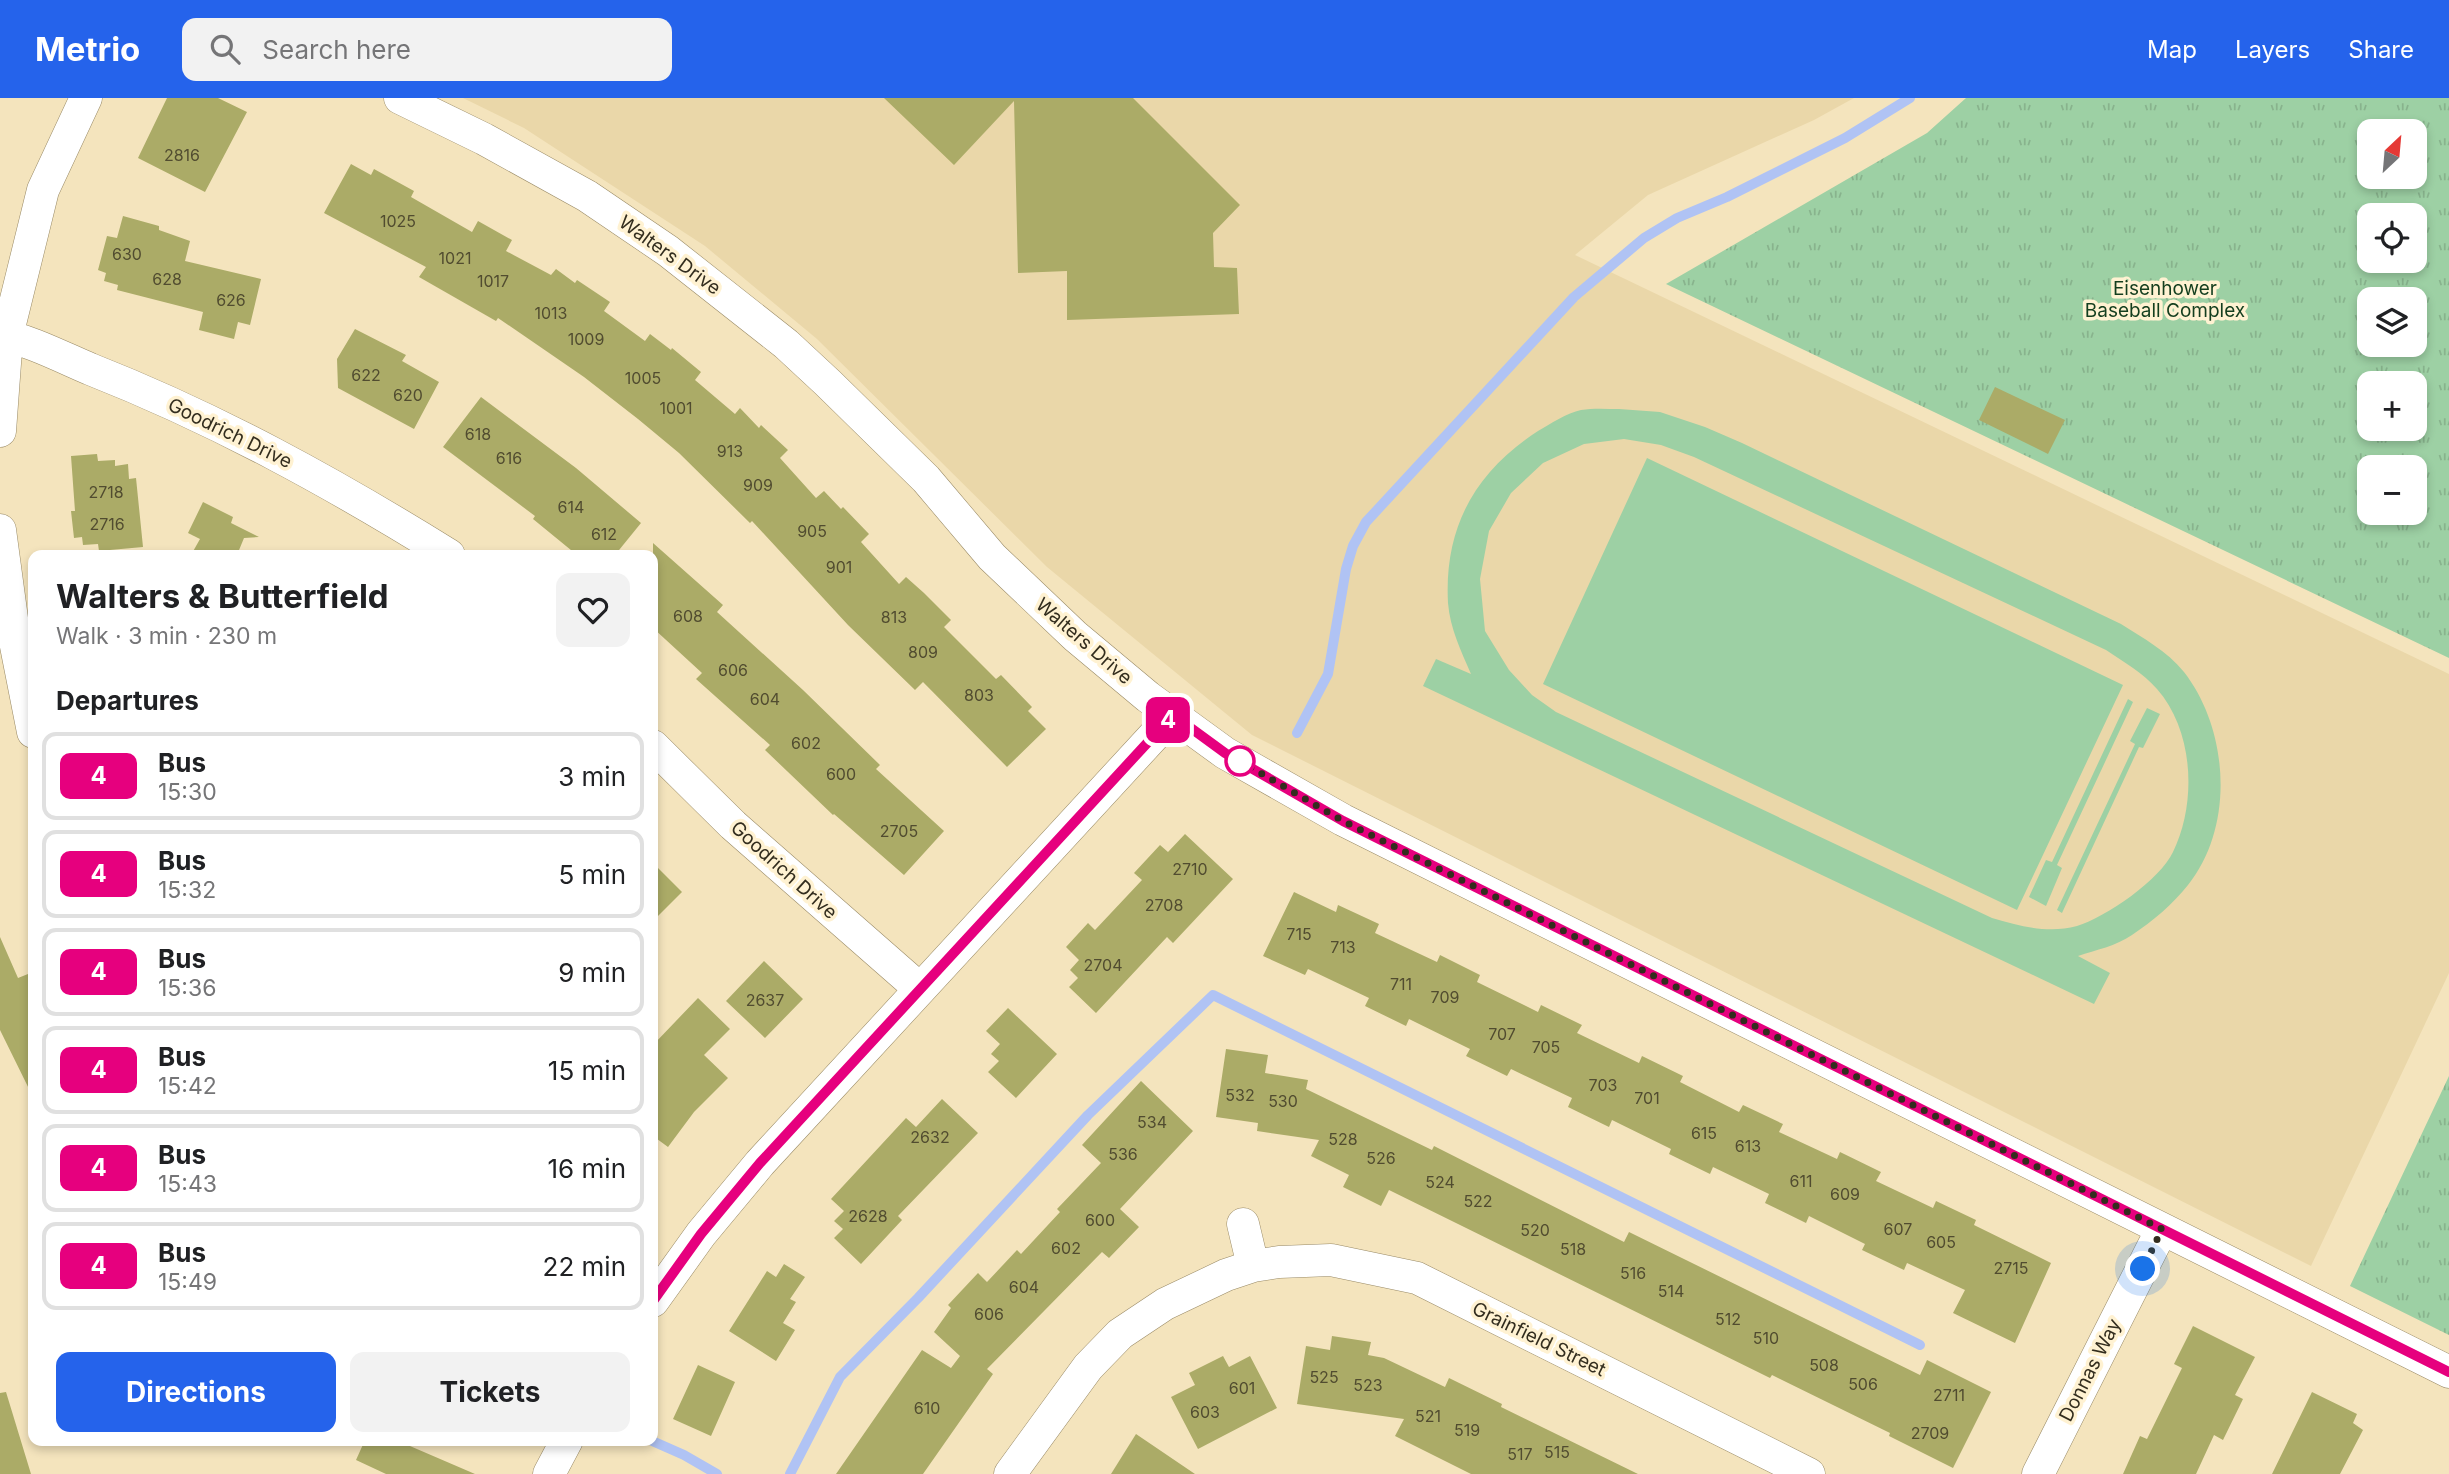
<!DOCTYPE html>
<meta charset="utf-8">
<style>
:root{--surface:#fff;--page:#f2f2f2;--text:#202124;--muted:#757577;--line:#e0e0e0;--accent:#2563eb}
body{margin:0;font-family:Inter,sans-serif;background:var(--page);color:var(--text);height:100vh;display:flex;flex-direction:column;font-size:26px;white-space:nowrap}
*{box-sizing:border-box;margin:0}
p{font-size:23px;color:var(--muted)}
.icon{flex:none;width:38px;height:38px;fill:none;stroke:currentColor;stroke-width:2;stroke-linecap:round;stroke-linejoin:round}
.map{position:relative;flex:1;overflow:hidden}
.panel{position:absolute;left:28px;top:452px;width:630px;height:896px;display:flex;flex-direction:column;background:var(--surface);border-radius:14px;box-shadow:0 4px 10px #0003}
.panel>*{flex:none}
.badge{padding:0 14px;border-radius:10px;font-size:24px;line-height:46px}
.needle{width:46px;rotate:26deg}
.fabs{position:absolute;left:2357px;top:21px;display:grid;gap:14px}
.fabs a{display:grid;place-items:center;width:70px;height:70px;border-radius:14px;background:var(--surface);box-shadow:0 4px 10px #0003;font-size:35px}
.you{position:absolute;width:35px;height:35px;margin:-18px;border:5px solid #fff;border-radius:50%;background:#1a73e8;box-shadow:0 0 0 10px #1a73e833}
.map>.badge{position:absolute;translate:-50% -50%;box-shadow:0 0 0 4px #fff}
h2{padding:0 28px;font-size:26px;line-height:63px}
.round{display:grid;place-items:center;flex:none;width:74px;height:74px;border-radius:14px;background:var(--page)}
.headline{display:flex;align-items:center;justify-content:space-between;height:119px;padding:0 28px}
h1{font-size:33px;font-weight:700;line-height:52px}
.primary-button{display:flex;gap:14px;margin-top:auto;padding:14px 28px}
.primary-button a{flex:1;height:80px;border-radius:14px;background:var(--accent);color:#fff;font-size:28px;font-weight:700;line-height:80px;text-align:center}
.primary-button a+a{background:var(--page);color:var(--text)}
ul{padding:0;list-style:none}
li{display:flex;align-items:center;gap:21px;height:88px;margin:0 14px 10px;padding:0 14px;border:4px solid var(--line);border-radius:14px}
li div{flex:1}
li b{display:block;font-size:26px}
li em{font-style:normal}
li .badge{min-width:77px;font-weight:700;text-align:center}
header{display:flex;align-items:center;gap:42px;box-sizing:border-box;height:98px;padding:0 35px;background:var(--accent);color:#fff}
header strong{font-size:33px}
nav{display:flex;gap:38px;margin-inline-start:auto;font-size:24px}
.search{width:490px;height:63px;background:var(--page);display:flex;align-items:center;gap:18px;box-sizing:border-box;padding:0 24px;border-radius:14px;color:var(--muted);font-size:26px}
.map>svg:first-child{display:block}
</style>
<header>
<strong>Metrio</strong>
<div class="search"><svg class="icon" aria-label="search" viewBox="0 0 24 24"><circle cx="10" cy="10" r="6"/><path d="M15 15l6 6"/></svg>Search here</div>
<nav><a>Map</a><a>Layers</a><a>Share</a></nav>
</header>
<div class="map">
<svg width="2449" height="1376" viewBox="0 0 2449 1376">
<defs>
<pattern id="park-tufts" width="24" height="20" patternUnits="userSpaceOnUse" patternTransform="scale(1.75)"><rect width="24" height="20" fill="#9dd0a4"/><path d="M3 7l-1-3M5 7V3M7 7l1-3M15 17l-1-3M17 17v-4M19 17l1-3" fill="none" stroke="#88b38d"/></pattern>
</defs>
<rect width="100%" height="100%" fill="#f4e4bd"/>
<path fill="#ead7a9" d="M 463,0 L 1854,0 L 1814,22 L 1648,97 L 1575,157 L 2449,576 L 2449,875 L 2311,1168 L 1252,637 L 1047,469 L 817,241 L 705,148 L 524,30 Z"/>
<path fill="#9dd0a4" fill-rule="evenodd" d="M 1619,311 L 1660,314 L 1705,329 L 1742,345 L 2121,526 C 2143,540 2167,553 2184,574 C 2229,632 2235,728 2188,787 C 2173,806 2153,823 2132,837 C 2116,848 2096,852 2078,858 L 2110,875 L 2094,906 L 1423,588 L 1436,561 L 1471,576 C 1461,553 1450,530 1448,505 C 1444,429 1475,374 1538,333 C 1550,326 1567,315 1581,312 C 1593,310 1607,311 1619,311 ZM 1624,341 L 1661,347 L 1694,359 L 2106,552 C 2124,564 2143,575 2157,591 C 2194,633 2197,705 2173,754 C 2160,782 2106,819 2077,828 C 2048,836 2020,828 1992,820 L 1556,614 L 1532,597 L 1509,572 L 1485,533 L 1480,481 L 1489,433 L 1511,395 L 1543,365 L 1584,346 Z
M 1647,360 L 2123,587 L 2017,812 L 1543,586 Z
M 2128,601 L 2133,604 L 2057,767 L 2062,770 L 2046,808 L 2029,799 L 2046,762 L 2052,764 Z
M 2147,610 L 2160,616 L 2143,650 L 2139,649 L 2062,815 L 2057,812 L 2135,646 L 2130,643 Z"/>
<path fill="url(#park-tufts)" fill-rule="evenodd" d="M 1966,0 L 2449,0 L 2449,560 L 1666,186 L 1927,35 ZM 2370,33 L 2415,33 L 2415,79 L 2370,79 ZM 2370,117 L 2415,117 L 2415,163 L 2370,163 ZM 2370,201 L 2415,201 L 2415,247 L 2370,247 ZM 2370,285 L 2415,285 L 2415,331 L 2370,331 ZM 2370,369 L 2415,369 L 2415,415 L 2370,415 Z
M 2449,978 L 2449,1237 L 2350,1188 Z"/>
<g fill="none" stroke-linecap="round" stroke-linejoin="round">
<path stroke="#b0c3f4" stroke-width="10" d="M 1297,635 L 1328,576 L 1346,471 L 1353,448 L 1366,424 L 1574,199 L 1644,140 L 1677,120 L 1727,99 L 1845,40 L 1910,0
M 650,1342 L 684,1357 L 717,1376
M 790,1376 L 840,1279 L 918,1200 L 1088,1017 L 1213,897 L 1920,1247"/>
</g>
<path fill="#abab67" d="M 167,0 L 218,0 L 247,14 L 205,94 L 138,60 Z
M 884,0 L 1133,0 L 1240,107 L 1213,135 L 1214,169 L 1237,170 L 1239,216 L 1067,222 L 1067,173 L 1018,175 L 1014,3 L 954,67 Z
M 351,66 L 371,77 L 374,71 L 414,93 L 411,99 L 472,134 L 478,123 L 512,142 L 506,153 L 551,177 L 556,171 L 575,185 L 577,182 L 610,204 L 604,213 L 645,243 L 650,236 L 671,252 L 672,250 L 701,274 L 695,282 L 735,316 L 740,310 L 759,330 L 761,327 L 788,352 L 780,360 L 816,400 L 824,393 L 841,411 L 843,409 L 869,436 L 861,444 L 899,486 L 906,479 L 924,495 L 951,522 L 944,529 L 996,581 L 1001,577 L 1032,609 L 1028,613 L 1046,631 L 1007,669 L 923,584 L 915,592 L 848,527 L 752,423 L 750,425 L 679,355 L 638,321 L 584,279 L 498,220 L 496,223 L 419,179 L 426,169 L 324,115 Z
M 123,118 L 159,128 L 159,132 L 190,143 L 185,163 L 261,181 L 250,227 L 238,224 L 234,241 L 199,232 L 203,214 L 117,192 L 118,187 L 104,183 L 106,175 L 98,172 L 107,138 L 117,140 Z
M 355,231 L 406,257 L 402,263 L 439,284 L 414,331 L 338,290 L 337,261 Z
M 1995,289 L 2065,322 L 2048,356 L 1979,322 Z
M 481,299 L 576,370 L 641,425 L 615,457 L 577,457 L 533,421 L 535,418 L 443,349 Z
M 97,356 L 98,363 L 115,362 L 115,368 L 128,366 L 129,381 L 136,380 L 143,449 L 99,453 L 98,446 L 83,447 L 82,439 L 74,440 L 71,413 L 75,413 L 71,358 Z
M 203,404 L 233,419 L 231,425 L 259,439 L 244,440 L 237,457 L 191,457 L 200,441 L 188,435 Z
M 653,445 L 723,507 L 717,514 L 803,592 L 880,667 L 876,671 L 944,733 L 904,777 L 834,716 L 833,717 L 765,652 L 770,647 L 696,581 L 702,575 L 653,530 Z
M 1185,736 L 1233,781 L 1173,845 L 1167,839 L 1096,915 L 1069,889 L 1078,880 L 1070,872 L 1079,862 L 1066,849 L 1088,825 L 1095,832 L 1142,782 L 1134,775 L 1160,747 L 1168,754 Z
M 653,765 L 682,794 L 653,823 Z
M 1294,794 L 1336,814 L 1338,807 L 1379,826 L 1375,835 L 1437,864 L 1440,857 L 1480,877 L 1477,884 L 1538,914 L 1541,907 L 1582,927 L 1577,935 L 1639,965 L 1642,958 L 1683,978 L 1680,984 L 1739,1014 L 1743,1007 L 1783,1026 L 1779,1034 L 1837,1061 L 1840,1054 L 1881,1074 L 1876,1083 L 1933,1110 L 1936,1103 L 1976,1122 L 1974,1127 L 2051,1165 L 2015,1245 L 1953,1215 L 1965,1192 L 1907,1165 L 1904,1172 L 1862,1152 L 1865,1146 L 1809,1118 L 1806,1125 L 1765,1105 L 1769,1096 L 1713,1069 L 1710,1076 L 1669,1056 L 1671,1051 L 1612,1022 L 1609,1029 L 1568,1009 L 1572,1000 L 1511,971 L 1507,978 L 1466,958 L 1470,951 L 1409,921 L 1406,928 L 1365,908 L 1369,900 L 1308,871 L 1305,877 L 1263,858 Z
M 0,839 L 18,880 L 33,874 L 33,999 L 0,932 Z
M 764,863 L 803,901 L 765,940 L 726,903 Z
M 698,900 L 730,931 L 704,957 L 728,980 L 694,1014 L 668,1049 L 653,1038 L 653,947 Z
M 1008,910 L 1057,956 L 1016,1000 L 988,974 L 999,963 L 991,956 L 1000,946 L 986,933 Z
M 1226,951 L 1268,957 L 1265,975 L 1308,982 L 1306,991 L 1432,1052 L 1434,1048 L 1624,1144 L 1629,1134 L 1920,1277 L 1927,1262 L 1991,1294 L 1953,1370 L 1889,1338 L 1890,1335 L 1772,1277 L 1770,1280 L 1389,1092 L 1381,1108 L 1343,1089 L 1349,1077 L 1311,1058 L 1319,1042 L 1257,1033 L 1258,1025 L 1216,1019 Z
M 1141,983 L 1193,1033 L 1120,1111 L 1139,1129 L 1109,1160 L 1102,1154 L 987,1271 L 993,1276 L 923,1376 L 836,1376 L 922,1252 L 951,1270 L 960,1258 L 934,1234 L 951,1210 L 948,1207 L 978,1175 L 987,1184 L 1017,1152 L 1021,1156 L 1060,1114 L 1057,1111 L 1101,1065 L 1082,1047 Z
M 942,1001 L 978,1035 L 898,1118 L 902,1122 L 861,1166 L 834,1140 L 843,1131 L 834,1123 L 844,1113 L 831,1101 L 906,1020 L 916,1029 Z
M 784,1166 L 805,1179 L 790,1201 L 796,1204 L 783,1225 L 795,1232 L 776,1263 L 729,1233 L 767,1173 L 776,1179 Z
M 2193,1228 L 2255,1259 L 2235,1297 L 2243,1301 L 2223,1342 L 2214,1337 L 2196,1376 L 2123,1376 L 2140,1338 L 2147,1341 L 2182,1270 L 2174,1266 Z
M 1332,1238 L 1371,1244 L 1368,1257 L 1384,1260 L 1445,1289 L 1449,1280 L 1502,1306 L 1501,1309 L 1638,1376 L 1471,1376 L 1395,1338 L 1404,1321 L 1297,1306 L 1306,1248 L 1330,1252 Z
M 1223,1258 L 1229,1269 L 1250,1258 L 1277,1310 L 1198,1351 L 1171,1299 L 1195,1287 L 1189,1275 Z
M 698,1267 L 735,1284 L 711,1338 L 673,1321 Z
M 6,1294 L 31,1376 L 0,1376 L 0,1295 Z
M 2312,1294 L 2357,1316 L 2353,1325 L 2363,1332 L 2340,1376 L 2272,1376 Z
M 1136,1336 L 1195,1376 L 1111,1376 Z
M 365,1342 L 396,1342 L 475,1376 L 386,1376 L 356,1362 Z"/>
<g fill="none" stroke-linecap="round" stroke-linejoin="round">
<defs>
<path id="minor" d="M 400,0 L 484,41 L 587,98 L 668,153 L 786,246 L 828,285 L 926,381 L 992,459 L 1075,538 L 1148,599 L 1225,655 L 1343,722 L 2449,1274
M 0,237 C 27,241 64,260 90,271 C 217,321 333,385 449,457
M 0,333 L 7,238 L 43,92 L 86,0
M 0,432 L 15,543 L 33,634
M 653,648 L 733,727 L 920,891
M 1243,1126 L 1253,1168
M 653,1203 L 701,1136 L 760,1065 L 1173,617
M 549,1376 L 567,1342
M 1010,1376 L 1088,1269 L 1120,1236 L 1165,1206 L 1226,1177 L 1253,1168 L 1279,1164 L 1331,1162 L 1417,1180 L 1809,1376
M 2038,1376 L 2162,1131"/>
</defs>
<use href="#minor" stroke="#998a66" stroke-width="33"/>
<use href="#minor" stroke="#fff" stroke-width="32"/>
</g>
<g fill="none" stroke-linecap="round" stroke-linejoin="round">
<defs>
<path id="line" d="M 653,1203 L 701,1136 L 760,1065 L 1173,617 L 1225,655 L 1343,723 L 2449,1274"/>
</defs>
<use href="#line" stroke="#fff" stroke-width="16"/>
<use href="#line" stroke="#e6007e" stroke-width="10"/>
<path stroke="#332d1e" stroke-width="7" stroke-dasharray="0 12.6" d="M 1240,663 L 1343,723 L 2162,1131 L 2143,1171"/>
</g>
<circle fill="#fff" stroke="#e6007e" stroke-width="3.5" cx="1240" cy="663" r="14"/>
<g text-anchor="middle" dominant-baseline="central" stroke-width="7" stroke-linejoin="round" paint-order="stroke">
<g font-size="16" fill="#514c30">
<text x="182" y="57">2816</text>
<text x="398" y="123">1025</text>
<text x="127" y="156">630</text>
<text x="455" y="160">1021</text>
<text x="167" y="181">628</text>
<text x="493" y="183">1017</text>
<text x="231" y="202">626</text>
<text x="551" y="215">1013</text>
<text x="586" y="241">1009</text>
<text x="366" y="277">622</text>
<text x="643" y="280">1005</text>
<text x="408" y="297">620</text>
<text x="676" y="310">1001</text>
<text x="478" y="336">618</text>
<text x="730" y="353">913</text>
<text x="509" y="360">616</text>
<text x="758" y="387">909</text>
<text x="106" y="394">2718</text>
<text x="571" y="409">614</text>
<text x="107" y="426">2716</text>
<text x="812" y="433">905</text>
<text x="604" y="436">612</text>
<text x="839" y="469">901</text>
<text x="688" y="518">608</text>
<text x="894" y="519">813</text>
<text x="923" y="554">809</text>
<text x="733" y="572">606</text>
<text x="979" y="597">803</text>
<text x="765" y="601">604</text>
<text x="806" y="645">602</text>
<text x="841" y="676">600</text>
<text x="899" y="733">2705</text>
<text x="1190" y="771">2710</text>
<text x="1164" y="807">2708</text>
<text x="1299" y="836">715</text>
<text x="1343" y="849">713</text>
<text x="1103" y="867">2704</text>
<text x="1401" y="886">711</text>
<text x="1445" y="899">709</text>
<text x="765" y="902">2637</text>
<text x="1502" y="936">707</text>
<text x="1546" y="949">705</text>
<text x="1603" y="987">703</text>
<text x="1240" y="997">532</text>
<text x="1647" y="1000">701</text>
<text x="1283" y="1003">530</text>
<text x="1152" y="1024">534</text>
<text x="1704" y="1035">615</text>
<text x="930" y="1039">2632</text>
<text x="1343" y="1041">528</text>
<text x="1748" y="1048">613</text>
<text x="1123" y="1056">536</text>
<text x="1381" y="1060">526</text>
<text x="1801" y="1083">611</text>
<text x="1440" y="1084">524</text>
<text x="1845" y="1096">609</text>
<text x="1478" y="1103">522</text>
<text x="868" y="1118">2628</text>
<text x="1100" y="1122">600</text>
<text x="1898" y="1131">607</text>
<text x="1535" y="1132">520</text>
<text x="1941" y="1144">605</text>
<text x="1066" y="1150">602</text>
<text x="1573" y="1151">518</text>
<text x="2011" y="1170">2715</text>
<text x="1633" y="1175">516</text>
<text x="1024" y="1189">604</text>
<text x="1671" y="1193">514</text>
<text x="989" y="1216">606</text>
<text x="1728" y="1221">512</text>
<text x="1766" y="1240">510</text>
<text x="1824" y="1267">508</text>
<text x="1324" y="1279">525</text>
<text x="1863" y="1286">506</text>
<text x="1368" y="1287">523</text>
<text x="1242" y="1290">601</text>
<text x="1949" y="1297">2711</text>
<text x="927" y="1310">610</text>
<text x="1205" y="1314">603</text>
<text x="1428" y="1318">521</text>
<text x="1467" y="1332">519</text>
<text x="1930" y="1335">2709</text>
<text x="1557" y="1354">515</text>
<text x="1520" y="1356">517</text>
</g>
<g font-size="19" fill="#332d1e" stroke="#fff2d2">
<text transform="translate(670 157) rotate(36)">Walters Drive</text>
<text transform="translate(230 335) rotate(26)">Goodrich Drive</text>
<text transform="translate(1084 543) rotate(41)">Walters Drive</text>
<text transform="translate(784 772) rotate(42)">Goodrich Drive</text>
<text transform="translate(1539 1241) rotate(26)">Grainfield Street</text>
<text transform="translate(2090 1272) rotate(-63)">Donnas Way</text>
</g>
<g font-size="19" fill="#143e1e" stroke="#fff2d2">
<text x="2165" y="190">Eisenhower<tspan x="2165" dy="22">Baseball Complex</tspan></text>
</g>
</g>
</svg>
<div class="fabs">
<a><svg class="needle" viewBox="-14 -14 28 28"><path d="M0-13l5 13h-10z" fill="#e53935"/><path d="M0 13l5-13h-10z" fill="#757577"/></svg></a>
<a><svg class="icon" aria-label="locate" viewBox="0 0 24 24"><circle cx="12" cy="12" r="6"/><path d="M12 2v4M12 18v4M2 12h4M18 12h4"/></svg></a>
<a><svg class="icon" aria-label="layers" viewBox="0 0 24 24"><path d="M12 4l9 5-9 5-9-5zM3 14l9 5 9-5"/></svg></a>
<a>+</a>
<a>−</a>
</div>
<div class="you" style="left:2143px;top:1171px"></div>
<b class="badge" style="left:1168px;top:622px;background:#e6007e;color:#fff">4</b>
<section class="panel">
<div class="headline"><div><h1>Walters &amp; Butterfield</h1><p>Walk · 3 min · 230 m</p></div><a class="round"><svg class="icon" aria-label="heart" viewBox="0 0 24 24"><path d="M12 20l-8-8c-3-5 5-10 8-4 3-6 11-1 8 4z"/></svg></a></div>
<h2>Departures</h2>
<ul>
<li><span class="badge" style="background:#e6007e;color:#fff">4</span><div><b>Bus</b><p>15:30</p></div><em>3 min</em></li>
<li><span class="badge" style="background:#e6007e;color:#fff">4</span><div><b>Bus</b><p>15:32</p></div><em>5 min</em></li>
<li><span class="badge" style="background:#e6007e;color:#fff">4</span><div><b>Bus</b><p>15:36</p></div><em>9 min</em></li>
<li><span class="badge" style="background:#e6007e;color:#fff">4</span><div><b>Bus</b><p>15:42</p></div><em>15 min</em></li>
<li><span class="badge" style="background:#e6007e;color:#fff">4</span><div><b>Bus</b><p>15:43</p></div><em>16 min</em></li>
<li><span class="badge" style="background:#e6007e;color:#fff">4</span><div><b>Bus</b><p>15:49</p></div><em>22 min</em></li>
</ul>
<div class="primary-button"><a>Directions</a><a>Tickets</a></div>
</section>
</div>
